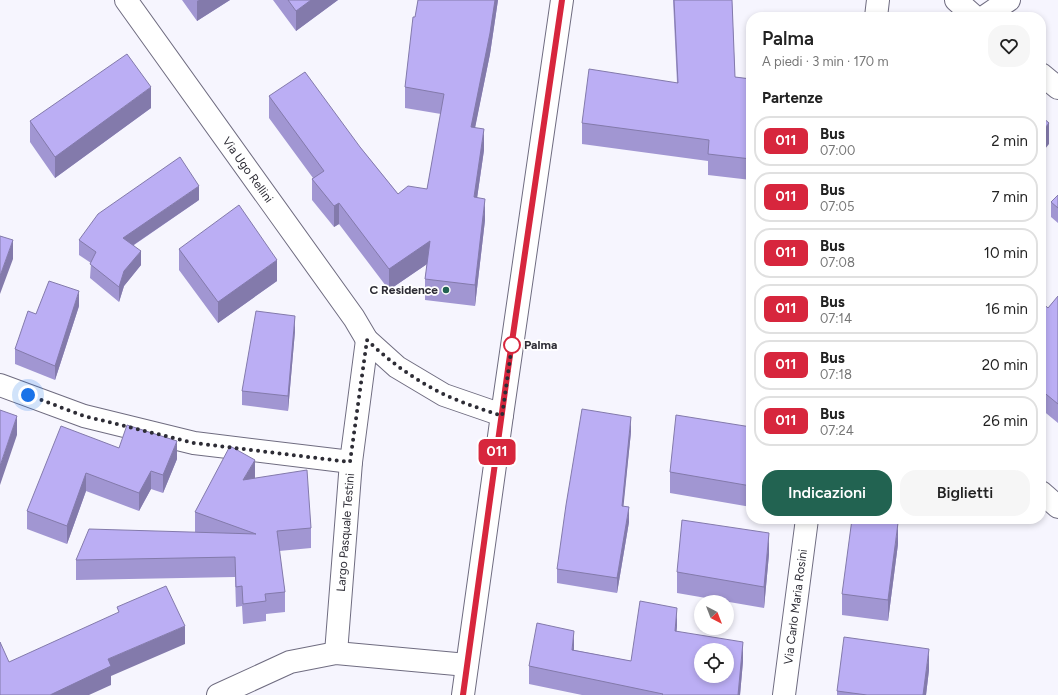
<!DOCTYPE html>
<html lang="it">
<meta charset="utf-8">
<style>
:root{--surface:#fff;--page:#f6f6f6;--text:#222;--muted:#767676;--line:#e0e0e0;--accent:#226351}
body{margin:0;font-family:Figtree,sans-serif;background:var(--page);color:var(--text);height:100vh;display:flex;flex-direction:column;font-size:15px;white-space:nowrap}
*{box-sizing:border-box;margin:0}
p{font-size:13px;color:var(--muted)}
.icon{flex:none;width:22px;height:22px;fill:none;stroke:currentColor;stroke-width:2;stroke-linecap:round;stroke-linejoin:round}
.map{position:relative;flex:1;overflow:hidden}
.sheet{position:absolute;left:746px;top:12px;width:300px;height:512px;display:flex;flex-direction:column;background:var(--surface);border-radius:16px;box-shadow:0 2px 6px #0003}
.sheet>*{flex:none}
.badge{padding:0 8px;border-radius:6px;font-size:14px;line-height:26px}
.needle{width:26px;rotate:138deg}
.fabs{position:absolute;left:694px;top:595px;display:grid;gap:8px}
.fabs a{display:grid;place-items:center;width:40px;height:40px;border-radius:50%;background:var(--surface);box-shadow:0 2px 6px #0003;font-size:20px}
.you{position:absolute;width:20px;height:20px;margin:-10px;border:3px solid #fff;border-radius:50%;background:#1a73e8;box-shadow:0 0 0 6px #1a73e833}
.map>.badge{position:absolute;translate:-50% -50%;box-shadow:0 0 0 2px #fff}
h2{padding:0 16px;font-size:15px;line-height:36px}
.round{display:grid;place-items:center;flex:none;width:42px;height:42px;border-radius:16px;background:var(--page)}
.head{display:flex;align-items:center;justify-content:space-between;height:68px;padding:0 16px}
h1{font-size:19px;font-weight:600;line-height:30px}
.primary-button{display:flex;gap:8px;margin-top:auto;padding:8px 16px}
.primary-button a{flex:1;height:46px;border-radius:16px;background:var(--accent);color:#fff;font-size:16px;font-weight:600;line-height:46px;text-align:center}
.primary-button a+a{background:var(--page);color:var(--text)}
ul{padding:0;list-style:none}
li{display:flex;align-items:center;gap:12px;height:50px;margin:0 8px 6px;padding:0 8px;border:2px solid var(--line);border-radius:16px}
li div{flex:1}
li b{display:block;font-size:15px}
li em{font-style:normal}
li .badge{min-width:44px;font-weight:700;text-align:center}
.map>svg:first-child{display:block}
</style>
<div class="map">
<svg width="1058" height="695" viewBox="0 0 1058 695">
<rect width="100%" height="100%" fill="#f6f5fe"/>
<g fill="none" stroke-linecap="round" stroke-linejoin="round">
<defs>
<g id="minor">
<path id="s1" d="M 126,0 L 354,318 L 367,340 L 397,367 L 444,395 L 502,415"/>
<path d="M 956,0 L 975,17"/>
<path d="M 876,17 L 878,0"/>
<path d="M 984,17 L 1009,0"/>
<path d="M 1041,74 L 1058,88"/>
<path d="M 0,385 L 84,416 L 194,443 L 351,462"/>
<path d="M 1041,492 L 1058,507"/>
<path id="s2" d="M 336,653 L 351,462 L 367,340"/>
<path d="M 218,695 L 290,662 L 336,653 L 467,665"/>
<path d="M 463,695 L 502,415 L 562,0"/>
<path id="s3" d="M 784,695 L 807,519"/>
</g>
</defs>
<use href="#minor" stroke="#6f6c80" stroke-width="24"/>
<use href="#minor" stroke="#fff" stroke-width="22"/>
</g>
<path fill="#a196d2" d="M 182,0 L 230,0 L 197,21 Z
M 273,0 L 338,0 L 296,31 Z
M 418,0 L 498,0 L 490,54 L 475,127 L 484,150 L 477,198 L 485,220 L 475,306 L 425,300 L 425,279 L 427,264 L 389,290 L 339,224 L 334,227 L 312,200 L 312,179 L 313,178 L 269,118 L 269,96 L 360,147 L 398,194 L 427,189 L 441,114 L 405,108 L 405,87 Z
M 673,0 L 732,0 L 735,77 L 751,79 L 751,180 L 708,175 L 708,161 L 582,144 L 582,123 L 677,83 Z
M 151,108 L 55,178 L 30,142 L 30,121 Z
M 1058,195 L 1058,223 L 1051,217 L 1051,202 Z
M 199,200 L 134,245 L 141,265 L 124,286 L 119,302 L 90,278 L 91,263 L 79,255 L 79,240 Z
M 179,249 L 277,281 L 218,323 L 179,270 Z
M 1058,296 L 1058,423 L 1041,409 L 1041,302 L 1048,308 Z
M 79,306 L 55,380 L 15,364 L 15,349 L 36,314 Z
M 295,331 L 288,411 L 242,405 L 242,391 Z
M 751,427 L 751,507 L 670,493 L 670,472 Z
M 631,432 L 623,506 L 629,522 L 617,593 L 557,583 L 557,569 Z
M 119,448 L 177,459 L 163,493 L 151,489 L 139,511 L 86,491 L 67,544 L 27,529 L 27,511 Z
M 255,479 L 311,528 L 311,548 L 279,551 L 285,592 L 285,612 L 266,614 L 266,621 L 243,624 L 242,606 L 236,607 L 235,577 L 76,580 L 76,560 L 197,532 L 195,532 L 195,512 Z
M 898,544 L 888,621 L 842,615 L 842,594 Z
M 769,554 L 764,608 L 677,593 L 677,572 Z
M 677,626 L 676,632 L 743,661 L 740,695 L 582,695 L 529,684 L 529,666 L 574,650 L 631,661 Z
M 929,670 L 926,695 L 837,695 L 837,691 Z"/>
<path fill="#837aab" d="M 199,0 L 230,0 L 197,21 L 197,1 Z
M 311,0 L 338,0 L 296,31 L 296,11 Z
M 495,0 L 498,0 L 490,54 L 471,148 L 471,127 Z
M 151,87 L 151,108 L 55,178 L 55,157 Z
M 1049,123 L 1049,144 L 1041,154 L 1041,133 Z
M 484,129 L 484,150 L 474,219 L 474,197 Z
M 199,186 L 199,200 L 123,252 L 123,238 Z
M 485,199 L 485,220 L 475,306 L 475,285 Z
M 339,203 L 339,224 L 334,227 L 334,206 Z
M 13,240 L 13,259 L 0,294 L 0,276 Z
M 430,241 L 430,262 L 389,290 L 389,269 Z
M 141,251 L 141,265 L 124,286 L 119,302 L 119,287 L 124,271 Z
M 277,260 L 277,281 L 218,323 L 218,302 Z
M 79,291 L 79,306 L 55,380 L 55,366 Z
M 295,316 L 295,331 L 288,411 L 288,396 Z
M 17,416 L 17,435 L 0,485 L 0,466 Z
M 631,417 L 631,432 L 622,521 L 622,506 Z
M 177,441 L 177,459 L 163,493 L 163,475 Z
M 255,460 L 255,480 L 243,480 Z
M 151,471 L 151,489 L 139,511 L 139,493 Z
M 86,473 L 86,491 L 67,544 L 67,526 Z
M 629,507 L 629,522 L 617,593 L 617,578 Z
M 898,523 L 898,544 L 888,621 L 888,600 Z
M 769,533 L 769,554 L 764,608 L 764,587 Z
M 677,608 L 677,626 L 675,650 L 675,631 Z
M 185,626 L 185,644 L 111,676 L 111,685 L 89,695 L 50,695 L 108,659 Z
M 574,631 L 574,649 L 572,668 L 572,650 Z
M 743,642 L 743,661 L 740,695 L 738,695 Z
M 929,649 L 929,670 L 926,695 L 923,695 Z"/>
<path fill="#bbaef4" stroke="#837aab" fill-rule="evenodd" d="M 288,0 L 311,0 L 296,11 Z
M 418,0 L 495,0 L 490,33 L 471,127 L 484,129 L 474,197 L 485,199 L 475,285 L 425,279 L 430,241 L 389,269 L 339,203 L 334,206 L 312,179 L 324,171 L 269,96 L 305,72 L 360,147 L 398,194 L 408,186 L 427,189 L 444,94 L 405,87 L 413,17 L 415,17 Z
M 674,0 L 732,0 L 735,77 L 751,79 L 751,159 L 708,154 L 709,140 L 582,123 L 589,69 L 678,83 Z
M 127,54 L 151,87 L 55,157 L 30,121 Z
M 1041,116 L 1049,123 L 1041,133 Z
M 180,157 L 199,186 L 123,238 L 141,251 L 124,271 L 119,287 L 90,264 L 96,252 L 79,240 L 98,214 Z
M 1058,195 L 1058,208 L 1051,202 Z
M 239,205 L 277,260 L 218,302 L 179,249 Z
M 0,236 L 13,240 L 0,276 Z
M 49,281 L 79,291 L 55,366 L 15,349 L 28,311 L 36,314 Z
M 1058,296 L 1058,404 L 1041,390 L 1041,302 L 1048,308 Z
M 256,311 L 295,316 L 288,396 L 242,391 Z
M 582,409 L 631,417 L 622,506 L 629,507 L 617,578 L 557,569 L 566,505 Z
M 0,410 L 17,416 L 0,466 Z
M 676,415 L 751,427 L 751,486 L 670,472 Z
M 127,425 L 177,441 L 163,475 L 151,471 L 139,493 L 86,473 L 67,526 L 27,511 L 61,426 L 119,448 Z
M 230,446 L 255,460 L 243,480 L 307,470 L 311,528 L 277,531 L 285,592 L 265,594 L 266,601 L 243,604 L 242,586 L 236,587 L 235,557 L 76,560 L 89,529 L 256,534 L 195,512 Z
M 852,519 L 870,519 L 898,523 L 888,600 L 842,594 Z
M 682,520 L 769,533 L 764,587 L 677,572 Z
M 166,586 L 185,626 L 108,659 L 111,666 L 50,695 L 0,695 L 0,642 L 9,662 L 119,612 L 117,607 Z
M 640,601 L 677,608 L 675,631 L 743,642 L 738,695 L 662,695 L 663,694 L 529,666 L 537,623 L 574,631 L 572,650 L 631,661 ZM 701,650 L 727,650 L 727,676 L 701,676 Z
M 844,637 L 929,649 L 923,695 L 867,695 L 837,691 Z"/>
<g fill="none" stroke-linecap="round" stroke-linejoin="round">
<defs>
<path id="line" d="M 463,695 L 508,369 L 562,0"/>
</defs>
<use href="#line" stroke="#fff" stroke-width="9"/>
<use href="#line" stroke="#d7263d" stroke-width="6"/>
<path stroke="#2d2c35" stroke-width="4" stroke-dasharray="0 7.2" d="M 28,395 L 84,416 L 194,443 L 350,462 L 367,340 C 390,362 415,380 443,394 C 462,403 482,409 502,416 L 513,338 L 512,345"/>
</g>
<circle fill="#226351" stroke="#fff" stroke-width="1.5" cx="446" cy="290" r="4"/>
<circle fill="#fff" stroke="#d7263d" stroke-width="2" cx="512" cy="345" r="8"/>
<g text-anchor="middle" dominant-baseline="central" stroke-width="3.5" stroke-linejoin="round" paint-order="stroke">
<g font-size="12" fill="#2d2c35" stroke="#fff">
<text stroke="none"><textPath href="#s1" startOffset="209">Via Ugo Rellini</textPath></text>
<text stroke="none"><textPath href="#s2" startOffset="121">Largo Pasquale Testini</textPath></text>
<text stroke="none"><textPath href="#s3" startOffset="89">Via Carlo Maria Rosini</textPath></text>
</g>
<g font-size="12" font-weight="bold" fill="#2d2c35" stroke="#fff" text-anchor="end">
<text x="438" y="290">C Residence</text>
</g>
<g font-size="12" font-weight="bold" fill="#2d2c35" stroke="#fff" text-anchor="start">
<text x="524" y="345">Palma</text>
</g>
</g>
</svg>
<div class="fabs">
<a><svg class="needle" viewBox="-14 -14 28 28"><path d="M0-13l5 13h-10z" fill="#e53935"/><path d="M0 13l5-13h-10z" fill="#767676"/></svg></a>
<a><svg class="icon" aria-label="locate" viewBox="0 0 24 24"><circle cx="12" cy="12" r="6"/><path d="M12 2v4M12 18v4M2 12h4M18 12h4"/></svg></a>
</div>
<div class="you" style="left:28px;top:395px"></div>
<b class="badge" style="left:497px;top:452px;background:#d7263d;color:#fff">011</b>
<section class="sheet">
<div class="head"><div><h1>Palma</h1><p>A piedi · 3 min · 170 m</p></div><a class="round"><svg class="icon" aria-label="heart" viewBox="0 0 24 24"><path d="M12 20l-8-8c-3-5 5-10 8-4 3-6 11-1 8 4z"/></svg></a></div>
<h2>Partenze</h2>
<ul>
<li><span class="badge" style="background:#d7263d;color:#fff">011</span><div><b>Bus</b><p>07:00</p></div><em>2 min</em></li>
<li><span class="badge" style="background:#d7263d;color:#fff">011</span><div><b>Bus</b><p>07:05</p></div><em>7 min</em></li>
<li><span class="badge" style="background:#d7263d;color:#fff">011</span><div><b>Bus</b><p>07:08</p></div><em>10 min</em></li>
<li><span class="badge" style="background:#d7263d;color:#fff">011</span><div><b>Bus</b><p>07:14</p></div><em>16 min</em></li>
<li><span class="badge" style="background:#d7263d;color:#fff">011</span><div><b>Bus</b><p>07:18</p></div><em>20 min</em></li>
<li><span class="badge" style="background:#d7263d;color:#fff">011</span><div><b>Bus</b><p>07:24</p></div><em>26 min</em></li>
</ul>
<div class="primary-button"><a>Indicazioni</a><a>Biglietti</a></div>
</section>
</div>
